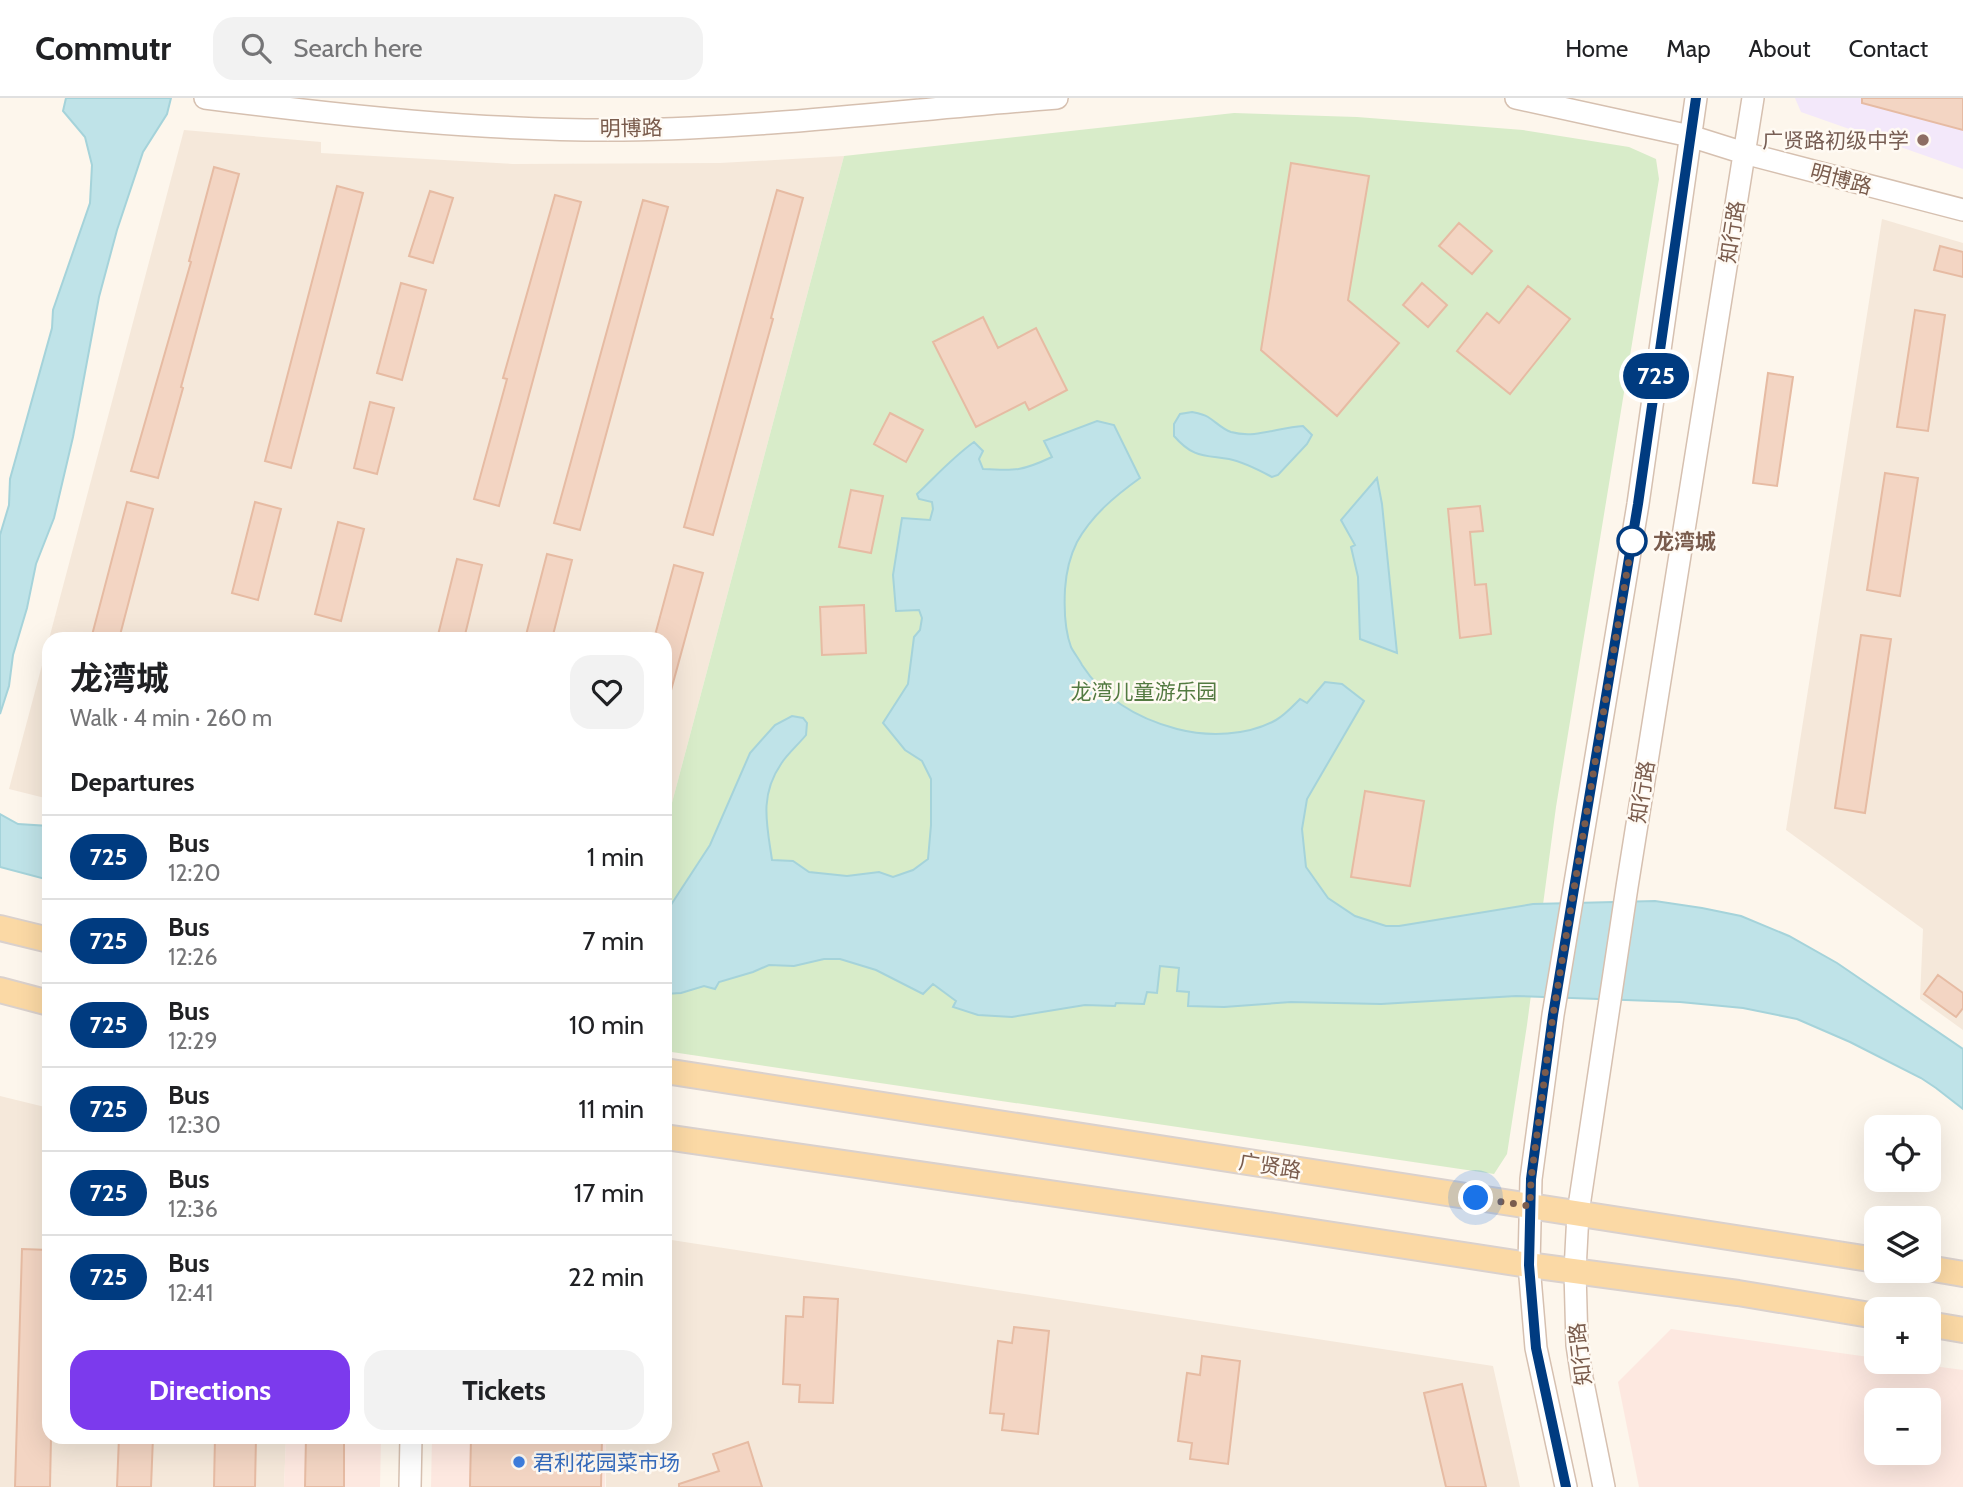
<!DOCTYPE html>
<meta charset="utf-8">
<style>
:root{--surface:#fff;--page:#f2f2f2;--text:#202124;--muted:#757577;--line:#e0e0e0;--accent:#7c3aed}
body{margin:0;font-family:Cabin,"Noto Sans SC",sans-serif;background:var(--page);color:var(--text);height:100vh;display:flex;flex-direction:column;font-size:26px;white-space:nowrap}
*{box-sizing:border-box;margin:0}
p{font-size:23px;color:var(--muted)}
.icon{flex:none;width:38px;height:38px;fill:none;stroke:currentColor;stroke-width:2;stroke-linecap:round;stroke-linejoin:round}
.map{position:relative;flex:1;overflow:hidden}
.panel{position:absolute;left:42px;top:534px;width:630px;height:812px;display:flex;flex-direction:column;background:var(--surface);border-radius:21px;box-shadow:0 7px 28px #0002}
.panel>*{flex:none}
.badge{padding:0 14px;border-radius:23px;font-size:24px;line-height:46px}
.tools{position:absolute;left:1864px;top:1017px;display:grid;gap:14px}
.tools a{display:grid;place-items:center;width:77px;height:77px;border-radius:14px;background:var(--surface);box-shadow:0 7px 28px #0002;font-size:35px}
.you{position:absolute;width:35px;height:35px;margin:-18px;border:5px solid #fff;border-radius:50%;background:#1a73e8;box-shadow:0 0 0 10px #1a73e833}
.map>.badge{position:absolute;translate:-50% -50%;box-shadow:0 0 0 4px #fff}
h2{padding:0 28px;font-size:26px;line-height:63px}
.round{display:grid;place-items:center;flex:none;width:74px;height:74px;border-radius:21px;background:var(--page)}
.summary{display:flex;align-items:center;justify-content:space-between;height:119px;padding:0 28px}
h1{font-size:33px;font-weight:700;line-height:52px}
.action{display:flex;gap:14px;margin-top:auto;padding:14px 28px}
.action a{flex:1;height:80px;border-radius:21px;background:var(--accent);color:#fff;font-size:28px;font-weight:700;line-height:80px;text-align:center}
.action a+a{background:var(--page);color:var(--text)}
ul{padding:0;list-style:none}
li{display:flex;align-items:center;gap:21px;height:84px;padding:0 28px;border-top:2px solid var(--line)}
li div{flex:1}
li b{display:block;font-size:26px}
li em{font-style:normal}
li .badge{min-width:77px;font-weight:700;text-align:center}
header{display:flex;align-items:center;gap:42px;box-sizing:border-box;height:98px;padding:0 35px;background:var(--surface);border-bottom:2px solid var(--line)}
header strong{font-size:33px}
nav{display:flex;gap:38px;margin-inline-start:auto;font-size:24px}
.search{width:490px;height:63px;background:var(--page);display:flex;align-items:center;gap:18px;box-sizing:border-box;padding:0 24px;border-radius:21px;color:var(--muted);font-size:26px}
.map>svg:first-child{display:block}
</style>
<header>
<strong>Commutr</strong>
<div class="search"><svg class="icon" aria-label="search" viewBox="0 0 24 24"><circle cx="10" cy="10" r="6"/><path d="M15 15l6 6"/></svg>Search here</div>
<nav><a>Home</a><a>Map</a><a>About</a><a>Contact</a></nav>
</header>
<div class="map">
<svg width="1963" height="1389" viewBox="0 0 1963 1389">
<rect width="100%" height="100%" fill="#fdf6ec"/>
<path fill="#f5e8da" d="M 184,32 L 321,44 L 321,55 L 513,66 L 720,65 L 844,58 L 665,731 L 665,541 L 49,541 Z
M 1882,121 L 1963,145 L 1963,932 L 1920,901 L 1923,831 L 1786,732 Z
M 49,541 L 49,701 L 9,691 Z
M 0,998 L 49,1010 L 49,1339 L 286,1339 L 284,1389 L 0,1389 Z
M 665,1141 L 1493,1268 L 1520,1389 L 606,1389 L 606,1339 L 665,1339 Z"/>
<path fill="#fde8e0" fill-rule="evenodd" d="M 1671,1231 L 1876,1260 L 1876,1264 L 1903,1264 L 1963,1272 L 1963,1389 L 1639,1389 L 1618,1284 ZM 1876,1302 L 1928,1302 L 1928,1354 L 1876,1354 Z
M 286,1339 L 381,1339 L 380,1389 L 284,1389 Z
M 432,1339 L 606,1339 L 605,1389 L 431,1389 Z"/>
<path fill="#f3e8fa" d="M 1795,0 L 1963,0 L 1963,71 L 1801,14 Z"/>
<path fill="#d8ecc9" d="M 1234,15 L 1357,19 L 1523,32 L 1629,49 L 1656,61 L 1659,81 L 1556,709 L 1527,927 L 1507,1056 L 1494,1076 L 665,953 L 665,731 L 844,58 Z"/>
<path fill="#bfe3e8" stroke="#a5d3da" stroke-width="2" d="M 66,0 L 171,0 L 167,16 L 143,54 L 117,132 L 99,199 L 73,339 L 54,420 L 36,466 L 27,510 L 13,557 L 9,588 L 0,616 L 0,437 L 9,407 L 10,381 L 52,230 L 53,212 L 90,105 L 92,67 L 85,39 L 63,13 Z
M 1192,314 C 1197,315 1203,316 1208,319 C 1216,324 1222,331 1231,334 C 1256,341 1279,329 1303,328 L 1312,337 L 1307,346 L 1278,377 L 1272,379 C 1259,372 1244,364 1229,361 C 1204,357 1193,360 1174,338 L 1174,326 L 1180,316 Z
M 1097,323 L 1114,327 L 1140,380 C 1115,398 1092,417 1077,444 C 1070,458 1066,476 1065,491 C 1064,510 1064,530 1071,549 C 1074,555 1079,561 1082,567 C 1104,601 1139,621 1177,631 C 1208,639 1247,638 1276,622 C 1285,617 1293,608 1300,601 L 1307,605 L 1325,584 L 1342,586 L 1364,603 L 1307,701 L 1302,731 L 1306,769 L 1328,800 L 1355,818 L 1386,828 L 1399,828 L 1533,806 L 1655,803 L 1702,810 L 1741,818 L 1789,838 L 1837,865 L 1963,951 L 1963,1011 L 1936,990 L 1921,980 L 1850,944 L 1797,921 L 1743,910 L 1680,904 L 1516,898 L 1381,906 L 1291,904 L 1224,909 L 1188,908 L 1189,894 L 1177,893 L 1179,870 L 1160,868 L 1157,895 L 1147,894 L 1144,906 L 1116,905 L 1115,908 L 1085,907 L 1012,919 L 978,917 L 953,909 L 956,903 L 933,886 L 923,896 L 876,872 L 840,861 L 824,861 L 794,868 L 769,867 L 753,874 L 719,884 L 715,891 L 704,888 L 681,895 L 665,896 L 665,816 L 710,747 L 750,655 L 775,627 L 792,618 L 803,620 L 807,625 L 806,637 C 798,647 787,656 781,666 C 759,698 767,727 772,762 L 793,763 L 809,774 L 847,778 L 879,774 L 893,779 L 913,772 L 928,761 L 931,727 L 931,681 L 922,663 L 905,652 L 883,625 L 908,586 L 914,539 L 920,532 L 922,520 L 919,512 L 896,513 L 893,477 L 902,420 L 930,422 L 933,411 L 932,404 L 919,401 L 917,396 C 936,378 953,359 974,344 L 983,353 L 979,361 L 983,371 C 1016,373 1022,373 1052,359 L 1044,343 Z
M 1377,380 L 1382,406 L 1397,555 L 1360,541 L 1358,479 L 1351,449 L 1355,447 L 1341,422 Z
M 0,716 L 18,726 L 49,728 L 49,782 L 0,769 Z"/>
<path fill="#f3d5c3" stroke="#e6bba3" stroke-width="2" d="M 1862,0 L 1963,0 L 1963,32 L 1862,5 Z
M 1291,65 L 1369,78 L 1348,202 L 1399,245 L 1337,318 L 1261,252 Z
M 214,69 L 239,76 L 181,289 L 183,290 L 158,380 L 131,373 L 191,164 L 189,163 Z
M 337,88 L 363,95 L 291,370 L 265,363 Z
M 777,92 L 803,100 L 771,220 L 773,221 L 713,437 L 684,429 Z
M 430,93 L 453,100 L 433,165 L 409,158 Z
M 555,97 L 581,104 L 499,408 L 474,401 L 507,281 L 503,280 Z
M 643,102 L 668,109 L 580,432 L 554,425 Z
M 1459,125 L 1492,153 L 1472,176 L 1439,148 Z
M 1940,148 L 1963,154 L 1963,179 L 1934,172 Z
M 401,185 L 426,192 L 402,282 L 377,275 Z
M 1422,185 L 1447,207 L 1428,229 L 1403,207 Z
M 1528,188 L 1570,221 L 1510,296 L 1457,253 L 1487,215 L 1499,225 Z
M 1915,212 L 1945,217 L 1928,333 L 1897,329 Z
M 983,219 L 998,250 L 1036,230 L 1067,292 L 1029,312 L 1025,304 L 976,329 L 933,244 Z
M 1768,275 L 1793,279 L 1777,388 L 1753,385 Z
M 370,304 L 394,310 L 377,376 L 354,370 Z
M 890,315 L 923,332 L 906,364 L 874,346 Z
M 1885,375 L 1918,380 L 1900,498 L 1867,492 Z
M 851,392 L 883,398 L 871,455 L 839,449 Z
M 127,404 L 153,411 L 119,541 L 91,541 Z
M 255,404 L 281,411 L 258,502 L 232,495 Z
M 1480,408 L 1483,433 L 1470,434 L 1475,487 L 1486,486 L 1491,536 L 1460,540 L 1448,411 Z
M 338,424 L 364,431 L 341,523 L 315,516 Z
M 547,456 L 572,462 L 552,541 L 525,541 Z
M 457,461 L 482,467 L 464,541 L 437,541 Z
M 674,467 L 703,475 L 670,596 L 665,595 L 665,541 L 654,541 Z
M 864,507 L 866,555 L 822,557 L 820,509 Z
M 1861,537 L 1891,541 L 1865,715 L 1835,710 Z
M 1365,693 L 1424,703 L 1410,788 L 1351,779 Z
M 1938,877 L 1963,895 L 1963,910 L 1956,919 L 1924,896 Z
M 22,1151 L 49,1152 L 49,1339 L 51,1339 L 50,1389 L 15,1389 Z
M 804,1199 L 838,1201 L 833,1305 L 799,1304 L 800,1287 L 783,1286 L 786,1218 L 803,1219 Z
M 1014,1229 L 1049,1233 L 1038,1336 L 1002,1332 L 1004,1316 L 990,1315 L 998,1243 L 1012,1245 Z
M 1202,1258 L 1240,1263 L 1228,1366 L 1190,1361 L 1192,1345 L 1178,1343 L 1187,1275 L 1200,1277 Z
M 1462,1286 L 1486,1389 L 1446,1389 L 1424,1295 Z
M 119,1339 L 153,1339 L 151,1389 L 117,1389 Z
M 215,1339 L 256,1339 L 255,1389 L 214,1389 Z
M 306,1339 L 344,1339 L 344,1389 L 305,1389 Z
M 471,1339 L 602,1339 L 601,1389 L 470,1389 Z
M 748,1344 L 762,1389 L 679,1389 L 679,1386 L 719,1373 L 713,1356 Z"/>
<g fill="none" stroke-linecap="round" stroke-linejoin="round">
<defs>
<path id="secondary" d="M 205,0 C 343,18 483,33 623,32 C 768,30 912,11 1057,0
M 1516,0 L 1690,38 L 1744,55 L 1963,112
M 410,1389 L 411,1339
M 1566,1389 L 1536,1250 L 1529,1167 L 1531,1081 L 1553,917 L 1638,406 L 1696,0
M 1604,1389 L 1582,1280 L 1577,1247 L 1575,1173 L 1578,1115 L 1627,789 L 1753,0"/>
<path id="primary" d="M 0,830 L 49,842
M 0,892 L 49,905
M 665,973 L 1876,1162
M 665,1039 L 1275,1128 L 1529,1167 L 1738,1195 L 1876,1218
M 1928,1170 L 1963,1176
M 1928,1226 L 1963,1232"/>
</defs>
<use href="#secondary" stroke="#d6c0b0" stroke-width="24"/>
<use href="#primary" stroke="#dad1cd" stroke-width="28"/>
<use href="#secondary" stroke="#fff" stroke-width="21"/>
<use href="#primary" stroke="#fbd9a5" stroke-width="24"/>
</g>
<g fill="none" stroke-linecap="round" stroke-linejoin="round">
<defs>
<path id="line" d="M 1566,1389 L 1536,1250 L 1529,1167 L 1531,1081 L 1553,917 L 1638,406 L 1696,0"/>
</defs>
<use href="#line" stroke="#fff" stroke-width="16"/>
<use href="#line" stroke="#003b80" stroke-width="10"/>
<path stroke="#7a5c4d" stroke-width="7" stroke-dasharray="0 12.6" d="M 1476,1100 L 1530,1108 L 1531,1081 L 1553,917 L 1634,431 L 1632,443"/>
</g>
<circle fill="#8d6e63" stroke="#fffaf3" stroke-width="2.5" cx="1923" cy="42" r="7"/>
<circle fill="#fff" stroke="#003b80" stroke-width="3.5" cx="1632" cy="443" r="14"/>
<circle fill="#3f7fe0" stroke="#fffaf3" stroke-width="2.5" cx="519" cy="1364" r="7"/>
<g text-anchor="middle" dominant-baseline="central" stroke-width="5" stroke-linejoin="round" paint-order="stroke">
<g font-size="21" fill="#7a5c4d" stroke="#fffaf3">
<text transform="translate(631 30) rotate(-1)">明博路</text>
<text transform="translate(1841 81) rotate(15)">明博路</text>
<text transform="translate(1732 134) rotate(-81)">知行路</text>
<text transform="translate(1642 694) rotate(-81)">知行路</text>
<text transform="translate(1270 1068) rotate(9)">广贤路</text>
<text transform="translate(1580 1256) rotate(-97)">知行路</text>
</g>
<g font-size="21" fill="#785e54" stroke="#fffaf3" text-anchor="end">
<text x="1909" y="42">广贤路初级中学</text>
</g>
<g font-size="21" font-weight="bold" fill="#7a5c4d" stroke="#fffaf3" text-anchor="start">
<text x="1653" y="443">龙湾城</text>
</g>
<g font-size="21" fill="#537a41" stroke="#fffaf3">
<text x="1144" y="593">龙湾儿童游乐园</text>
</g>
<g font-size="21" fill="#366cbe" stroke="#fffaf3" text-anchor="start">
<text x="533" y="1364">君利花园菜市场</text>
</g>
</g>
</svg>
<div class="tools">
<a><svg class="icon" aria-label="locate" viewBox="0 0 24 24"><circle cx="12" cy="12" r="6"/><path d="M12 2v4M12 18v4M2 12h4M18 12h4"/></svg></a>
<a><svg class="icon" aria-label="layers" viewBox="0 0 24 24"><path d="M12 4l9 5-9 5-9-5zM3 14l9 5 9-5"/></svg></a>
<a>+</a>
<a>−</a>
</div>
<div class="you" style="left:1476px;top:1100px"></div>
<b class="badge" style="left:1656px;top:278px;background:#003b80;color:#fff">725</b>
<section class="panel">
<div class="summary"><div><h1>龙湾城</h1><p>Walk · 4 min · 260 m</p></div><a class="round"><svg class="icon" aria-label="heart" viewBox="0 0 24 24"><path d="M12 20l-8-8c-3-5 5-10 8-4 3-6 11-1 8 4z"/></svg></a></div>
<h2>Departures</h2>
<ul>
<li><span class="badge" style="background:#003b80;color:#fff">725</span><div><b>Bus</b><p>12:20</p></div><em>1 min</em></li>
<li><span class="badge" style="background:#003b80;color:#fff">725</span><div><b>Bus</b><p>12:26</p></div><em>7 min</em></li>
<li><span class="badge" style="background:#003b80;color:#fff">725</span><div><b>Bus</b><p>12:29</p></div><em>10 min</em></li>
<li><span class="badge" style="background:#003b80;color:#fff">725</span><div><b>Bus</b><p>12:30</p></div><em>11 min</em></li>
<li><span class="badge" style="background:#003b80;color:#fff">725</span><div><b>Bus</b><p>12:36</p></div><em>17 min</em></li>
<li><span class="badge" style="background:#003b80;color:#fff">725</span><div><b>Bus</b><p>12:41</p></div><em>22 min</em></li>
</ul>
<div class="action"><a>Directions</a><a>Tickets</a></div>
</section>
</div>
